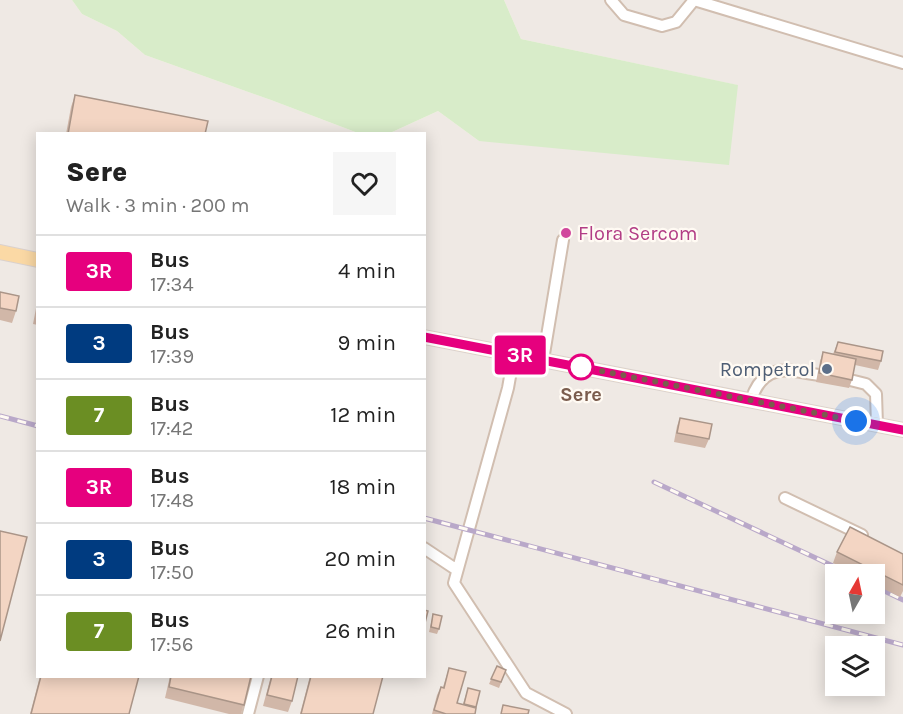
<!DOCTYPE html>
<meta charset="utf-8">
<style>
:root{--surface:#fff;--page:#f6f6f6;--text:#222;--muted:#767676;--line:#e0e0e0}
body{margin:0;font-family:Karla,sans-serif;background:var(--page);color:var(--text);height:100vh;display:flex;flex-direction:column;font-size:22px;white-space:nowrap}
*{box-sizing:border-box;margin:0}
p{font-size:20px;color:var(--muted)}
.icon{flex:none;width:33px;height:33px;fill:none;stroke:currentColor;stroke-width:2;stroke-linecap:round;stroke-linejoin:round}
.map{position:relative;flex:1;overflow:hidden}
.panel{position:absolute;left:36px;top:132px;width:390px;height:546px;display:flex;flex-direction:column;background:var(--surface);border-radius:0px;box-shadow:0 3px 15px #0003}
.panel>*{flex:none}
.badge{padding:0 12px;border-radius:4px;font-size:21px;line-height:39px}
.needle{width:39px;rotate:9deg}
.buttons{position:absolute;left:825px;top:564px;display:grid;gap:12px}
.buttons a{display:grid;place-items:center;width:60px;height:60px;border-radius:0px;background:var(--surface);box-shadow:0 3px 15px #0003;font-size:30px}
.you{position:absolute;width:30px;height:30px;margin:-15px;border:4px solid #fff;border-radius:50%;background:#1a73e8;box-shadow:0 0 0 9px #1a73e833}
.map>.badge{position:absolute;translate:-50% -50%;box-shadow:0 0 0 3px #fff}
.round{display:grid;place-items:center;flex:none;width:63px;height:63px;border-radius:0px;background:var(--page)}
.overview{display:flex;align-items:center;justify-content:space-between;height:102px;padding:0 30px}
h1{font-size:28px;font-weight:800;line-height:45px}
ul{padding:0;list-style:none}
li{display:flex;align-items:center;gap:18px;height:72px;padding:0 30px;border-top:2px solid var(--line)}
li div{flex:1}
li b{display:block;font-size:22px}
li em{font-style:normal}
li .badge{min-width:66px;font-weight:700;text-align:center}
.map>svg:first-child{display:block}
</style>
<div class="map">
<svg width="903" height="714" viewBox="0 0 903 714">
<rect width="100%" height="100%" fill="#fdf6ec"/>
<path fill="#efe9e4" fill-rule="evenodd" d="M 0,0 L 72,0 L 82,14 L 117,31 L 145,55 L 271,100 L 358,133 L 38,134 L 38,676 L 424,676 L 424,134 L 390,133 L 438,111 L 479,141 L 737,85 L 521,39 L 504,0 L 903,0 L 903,714 L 0,714 ZM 836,574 L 874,574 L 874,614 L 836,614 ZM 836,646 L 874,646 L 874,686 L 836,686 Z"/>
<path fill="#d8ecc9" d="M 72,0 L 504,0 L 521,39 L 738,85 L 729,165 L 479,141 L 438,111 L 390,133 L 358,133 L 271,100 L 145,55 L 117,31 L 82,14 Z"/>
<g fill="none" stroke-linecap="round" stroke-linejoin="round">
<defs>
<path id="minor" d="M 611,0 L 624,15 L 662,26 L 676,22 L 694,0 L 903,63
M 514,354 L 508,388 L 454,583 L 526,693 L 566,714
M 543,360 L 563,240
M 850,380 L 866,384 L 876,394 L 877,425
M 751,400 C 763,363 787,369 818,375
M 785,498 L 862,535
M 424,548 L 457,570
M 248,714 L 258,676"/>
<path id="major" d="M 0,252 L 38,260
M 424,337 L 903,430"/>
</defs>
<use href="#minor" stroke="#d1beb0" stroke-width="14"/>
<use href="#major" stroke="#dad1cd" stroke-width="16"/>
<use href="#minor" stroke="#fff" stroke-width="10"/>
<use href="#major" stroke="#fbd9a5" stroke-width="14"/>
<defs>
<path id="rail" d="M 0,416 L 38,426
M 654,482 L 850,574
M 424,518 L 903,645
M 874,586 L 903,600"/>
</defs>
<use href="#rail" stroke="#b9a8c9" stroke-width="5"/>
<use href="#rail" stroke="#fffaf3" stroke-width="3" stroke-dasharray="9" stroke-linecap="butt"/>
</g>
<path fill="#d1b7a8" d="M 75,95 L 205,134 L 66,134 L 71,107 Z
M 0,292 L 16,311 L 12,323 L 0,320 Z
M 38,298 L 38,325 L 33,324 Z
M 838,342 L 881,361 L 878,370 L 855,365 L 852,380 L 849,388 L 816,382 L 820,361 L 823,352 L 833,354 Z
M 680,418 L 709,439 L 705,448 L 674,442 L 677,426 Z
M 837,552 L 903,554 L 903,591 L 900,597 L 874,584 L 874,574 L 855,574 L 833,563 Z
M 433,614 L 439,629 L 437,634 L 429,632 Z
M 497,666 L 506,670 L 499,688 L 489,684 Z
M 449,668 L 457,703 L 463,704 L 468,688 L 480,691 L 475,714 L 432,714 L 437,695 L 441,687 L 443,687 Z
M 40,676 L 139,676 L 129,714 L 30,714 Z
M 170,676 L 251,676 L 241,714 L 229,714 L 165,698 Z
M 271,676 L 298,676 L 292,701 L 288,712 L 263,706 Z
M 310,676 L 383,676 L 373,714 L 300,714 Z"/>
<path fill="#f3d5c3" stroke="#aa9588" stroke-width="1.5" d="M 75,95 L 208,121 L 205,134 L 68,134 Z
M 0,292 L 19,296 L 16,311 L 0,308 Z
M 838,342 L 883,351 L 881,361 L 835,352 Z
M 823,352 L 856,359 L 852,380 L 819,373 Z
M 680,418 L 712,424 L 709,439 L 677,433 Z
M 850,527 L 903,554 L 903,585 L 837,552 Z
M 0,531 L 27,537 L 0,641 Z
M 424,610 L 428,611 L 425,623 L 424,623 Z
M 433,614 L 442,616 L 439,629 L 431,627 Z
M 497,666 L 506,670 L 501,682 L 491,679 Z
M 449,668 L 466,672 L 457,703 L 476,708 L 475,714 L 446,714 L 434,710 L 441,687 L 444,688 Z
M 41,676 L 139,676 L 129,714 L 31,714 Z
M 171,676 L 251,676 L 244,705 L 169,687 Z
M 272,676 L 298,676 L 292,701 L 267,695 Z
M 311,676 L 383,676 L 373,714 L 301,714 Z
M 468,688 L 480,691 L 476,707 L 464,704 Z
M 503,705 L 529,710 L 528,714 L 501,714 Z"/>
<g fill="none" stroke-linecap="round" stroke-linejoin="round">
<defs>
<path id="line" d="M 424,337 L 903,430"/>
</defs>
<use href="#line" stroke="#fff" stroke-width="14"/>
<use href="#line" stroke="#e6007e" stroke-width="9"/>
<path stroke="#7a5c4d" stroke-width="6" stroke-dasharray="0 10.8" d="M 581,367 L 856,421"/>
</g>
<circle fill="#d1479c" stroke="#fffaf3" stroke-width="2" cx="566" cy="233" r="6"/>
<circle fill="#fff" stroke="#e6007e" stroke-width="3" cx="581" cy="367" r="12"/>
<circle fill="#5c6f8a" stroke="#fffaf3" stroke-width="2" cx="827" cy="369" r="6"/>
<g text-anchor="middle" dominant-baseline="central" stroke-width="4.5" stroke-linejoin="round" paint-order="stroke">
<g font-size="20" fill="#b23c85" stroke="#fffaf3" text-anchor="start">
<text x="578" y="233">Flora Sercom</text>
</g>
<g font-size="20" fill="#4e5e75" stroke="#fffaf3" text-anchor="end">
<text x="815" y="369">Rompetrol</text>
</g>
<g font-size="20" font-weight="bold" fill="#7a5c4d" stroke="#fffaf3">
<text x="581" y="394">Sere</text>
</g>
</g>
</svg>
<div class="buttons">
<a><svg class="needle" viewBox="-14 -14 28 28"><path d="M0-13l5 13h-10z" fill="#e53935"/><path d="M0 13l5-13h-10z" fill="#767676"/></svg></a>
<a><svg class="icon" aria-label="layers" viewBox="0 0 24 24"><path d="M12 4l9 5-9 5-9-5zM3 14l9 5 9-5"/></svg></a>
</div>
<div class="you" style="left:856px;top:421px"></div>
<b class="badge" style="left:520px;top:355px;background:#e6007e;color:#fff">3R</b>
<section class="panel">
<div class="overview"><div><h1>Sere</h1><p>Walk · 3 min · 200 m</p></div><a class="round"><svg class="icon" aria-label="heart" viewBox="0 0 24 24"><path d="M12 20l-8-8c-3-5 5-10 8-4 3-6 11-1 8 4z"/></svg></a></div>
<ul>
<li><span class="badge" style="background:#e6007e;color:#fff">3R</span><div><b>Bus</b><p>17:34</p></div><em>4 min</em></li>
<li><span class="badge" style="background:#003b80;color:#fff">3</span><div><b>Bus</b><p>17:39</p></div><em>9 min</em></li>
<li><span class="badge" style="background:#6b8e23;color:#fff">7</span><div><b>Bus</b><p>17:42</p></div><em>12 min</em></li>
<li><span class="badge" style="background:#e6007e;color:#fff">3R</span><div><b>Bus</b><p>17:48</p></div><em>18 min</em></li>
<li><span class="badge" style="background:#003b80;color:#fff">3</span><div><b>Bus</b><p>17:50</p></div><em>20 min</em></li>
<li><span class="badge" style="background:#6b8e23;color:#fff">7</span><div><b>Bus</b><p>17:56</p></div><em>26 min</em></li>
</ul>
</section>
</div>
